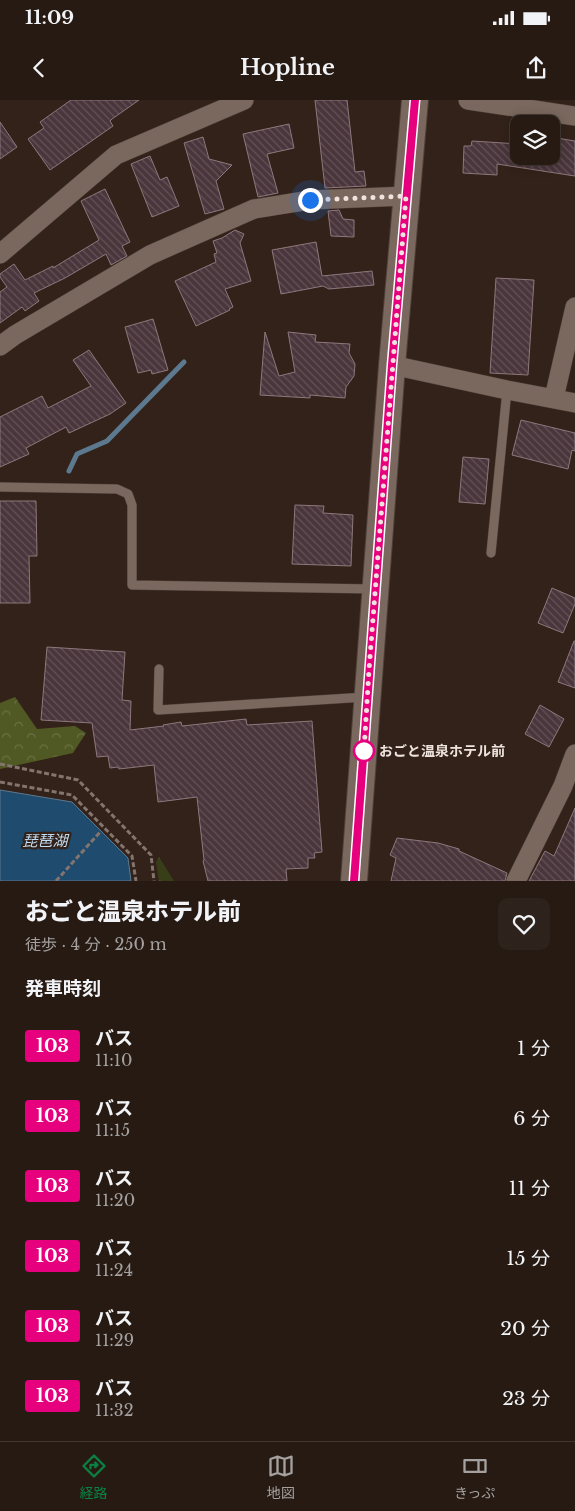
<!DOCTYPE html>
<html lang="ja">
<meta charset="utf-8">
<style>
:root{--surface:#261a13;--page:#2e231c;--text:#f1f3f6;--muted:#a4a1a0;--line:#423833;--accent:#0b8043}
body{margin:0;font-family:"Libre Baskerville","Noto Sans JP",serif;background:var(--page);color:var(--text);height:100vh;display:flex;flex-direction:column;font-size:19px;white-space:nowrap}
*{box-sizing:border-box;margin:0}
p{font-size:16px;color:var(--muted)}
.icon{flex:none;width:28px;height:28px;fill:none;stroke:currentColor;stroke-width:2;stroke-linecap:round;stroke-linejoin:round}
.map{position:relative;height:781px;overflow:hidden}
.details{display:flex;flex-direction:column;background:var(--surface);flex:1}
.details>*{flex:none}
.badge{padding:0 10px;border-radius:4px;font-size:18px;line-height:32px}
.fabs{position:absolute;left:510px;top:15px;display:grid;gap:10px}
.fabs a{display:grid;place-items:center;width:50px;height:50px;border-radius:10px;background:var(--surface);box-shadow:0 2px 12px #0003,0 0 0 1px var(--line);font-size:25px}
.you{position:absolute;width:25px;height:25px;margin:-12px;border:4px solid #fff;border-radius:50%;background:#1a73e8;box-shadow:0 0 0 8px #1a73e833}
.map>.badge{position:absolute;translate:-50% -50%;box-shadow:0 0 0 2px #fff}
h2{padding:0 25px;font-size:19px;line-height:45px}
.round{display:grid;place-items:center;flex:none;width:52px;height:52px;border-radius:10px;background:var(--page)}
.head{display:flex;align-items:center;justify-content:space-between;height:85px;padding:0 25px}
h1{font-size:24px;font-weight:800;line-height:38px}
ul{padding:0;list-style:none}
li{display:flex;align-items:center;gap:15px;height:70px;padding:0 25px}
li div{flex:1}
li b{display:block;font-size:19px}
li em{font-style:normal}
li .badge{min-width:55px;font-weight:700;text-align:center}
.status{display:flex;justify-content:space-between;align-items:center;height:35px;padding:0 25px;background:var(--surface);direction:ltr}
.status svg{height:14px;fill:currentColor}
header{display:flex;justify-content:space-between;align-items:center;height:65px;padding:0 25px;background:var(--surface);font-size:22px;font-weight:800}
.dock{display:flex;justify-content:space-around;align-items:center;height:70px;border-top:1px solid var(--line);background:var(--surface);font-size:14px;color:var(--muted)}
.dock a{display:grid;justify-items:center;gap:2px}
.dock .active{color:var(--accent)}
.map>svg:first-child{display:block}
</style>
<div class="status"><b>11:09</b><svg viewBox="0 0 49 12"><path d="M0 12V9h3v3zM5 12V6h3v6zM10 12V3h3v9zM15 12V0h3v12zM26 1h20v11H26zM47 4h2v5h-2z"/></svg></div>
<header><svg class="icon" aria-label="back" viewBox="0 0 24 24"><path d="M15 5l-7 7 7 7"/></svg>Hopline<svg class="icon" aria-label="share" viewBox="0 0 24 24"><path d="M12 15V3M7 8l5-5 5 5M5 13v7h14v-7"/></svg></header>
<div class="map">
<svg width="575" height="781" viewBox="0 0 575 781">
<defs>
<pattern id="grass-tufts" width="24" height="20" patternUnits="userSpaceOnUse" patternTransform="scale(1.25)"><rect width="24" height="20" fill="#383e17"/><path d="M3 7l-1-3M5 7V3M7 7l1-3M15 17l-1-3M17 17v-4M19 17l1-3" fill="none" stroke="#555a38"/></pattern>
<pattern id="forest-crowns" width="20" height="18" patternUnits="userSpaceOnUse" patternTransform="scale(1.25)"><rect width="20" height="18" fill="#505923"/><path d="M2 6a3 3 0 1 1 6 0M12 15a3 3 0 1 1 6 0" fill="none" stroke="#6a7142"/></pattern>
<pattern id="building-back-hatch" width="6" height="6" patternUnits="userSpaceOnUse" patternTransform="scale(1.25)"><rect width="6" height="6" fill="#49353b"/><path d="M-1 5l2 2M0 0l6 6M5-1l2 2" fill="none" stroke="#645257"/></pattern>
</defs>
<rect width="100%" height="100%" fill="#322219"/>
<path fill="url(#grass-tufts)" d="M 159,757 L 174,781 L 159,781 L 156,762 Z"/>
<path fill="url(#forest-crowns)" d="M 15,597 L 37,629 L 75,626 L 86,633 L 73,653 L 0,669 L 0,603 Z"/>
<path fill="#1f4b6e" stroke="#5d798f" d="M 0,690 L 72,702 L 128,758 L 131,781 L 0,781 Z"/>
<g fill="none" stroke-linecap="round" stroke-linejoin="round">
<path stroke="#5d798f" stroke-width="5" d="M 69,371 L 77,354 L 107,341 L 184,262"/>
</g>
<path fill="url(#building-back-hatch)" stroke="#8e777e" d="M 71,0 L 139,0 L 112,19 L 110,21 L 113,26 L 50,70 L 28,39 L 44,28 L 40,22 Z
M 315,0 L 347,0 L 355,72 L 364,71 L 366,86 L 325,88 Z
M 0,22 L 17,47 L 0,59 Z
M 289,24 L 294,48 L 267,54 L 278,93 L 258,97 L 243,34 Z
M 203,37 L 209,59 L 232,65 L 216,81 L 224,109 L 205,114 L 184,43 Z
M 551,37 L 575,41 L 575,76 L 497,64 L 497,75 L 463,73 L 464,46 L 471,46 L 472,41 L 519,44 L 519,56 L 551,56 Z
M 150,56 L 160,80 L 167,77 L 179,106 L 152,117 L 131,64 Z
M 105,89 L 130,142 L 122,146 L 127,156 L 111,165 L 106,154 L 65,178 L 34,193 L 39,201 L 25,211 L 22,207 L 0,223 L 0,192 L 7,187 L 0,177 L 0,174 L 14,164 L 25,180 L 53,166 L 53,168 L 99,140 L 81,101 Z
M 339,110 L 343,119 L 354,120 L 354,137 L 331,136 L 328,111 Z
M 235,130 L 244,134 L 240,143 L 251,181 L 225,189 L 233,207 L 229,209 L 230,210 L 196,226 L 175,181 L 216,162 L 214,154 L 217,153 L 213,141 L 222,138 Z
M 316,142 L 322,176 L 372,171 L 374,185 L 329,189 L 323,186 L 281,194 L 272,150 Z
M 496,178 L 534,180 L 528,275 L 490,273 Z
M 153,219 L 168,270 L 152,274 L 151,270 L 138,273 L 125,227 Z
M 265,232 L 279,276 L 295,272 L 288,232 L 316,235 L 315,242 L 350,244 L 349,253 L 355,264 L 354,276 L 346,287 L 345,298 L 310,295 L 310,298 L 260,295 Z
M 89,250 L 126,303 L 110,314 L 69,333 L 66,327 L 26,348 L 29,354 L 0,367 L 0,317 L 42,296 L 48,308 L 91,286 L 73,260 Z
M 521,320 L 575,333 L 575,351 L 572,350 L 568,369 L 512,355 Z
M 463,357 L 489,359 L 485,404 L 459,402 Z
M 0,401 L 36,401 L 37,456 L 29,456 L 30,503 L 0,503 Z
M 295,405 L 324,406 L 323,413 L 353,415 L 351,466 L 292,464 Z
M 552,488 L 575,498 L 575,504 L 563,533 L 538,523 Z
M 574,541 L 575,541 L 575,588 L 558,582 Z
M 47,547 L 125,552 L 122,600 L 131,601 L 130,630 L 164,626 L 163,625 L 181,622 L 182,626 L 246,619 L 247,625 L 312,621 L 322,752 L 314,753 L 315,758 L 308,758 L 308,768 L 286,769 L 287,781 L 208,781 L 203,761 L 204,760 L 197,697 L 158,702 L 154,665 L 119,669 L 118,667 L 110,668 L 108,656 L 97,657 L 92,623 L 41,620 Z
M 540,605 L 564,619 L 549,647 L 525,634 Z
M 575,708 L 575,781 L 529,781 L 545,751 L 554,756 Z
M 397,738 L 438,743 L 459,749 L 459,751 L 507,773 L 505,781 L 391,781 L 396,758 L 390,755 Z"/>
<g fill="none" stroke-linecap="round" stroke-linejoin="round">
<defs>
<path id="lane" d="M 0,387 L 117,389 L 128,394 L 132,405 L 132,485 L 374,489
M 491,453 L 507,290
M 159,569 L 158,610 L 366,597"/>
<path id="street" d="M 468,0 L 575,16
M 0,154 L 116,55 L 244,0
M 0,246 L 15,235 L 150,155 L 254,109 L 310,100 L 406,96
M 392,265 L 507,290 L 575,303
M 554,298 L 575,207
M 516,781 L 563,686 L 575,654"/>
<path id="secondary" d="M 354,781 L 392,265 L 415,0"/>
</defs>
<use href="#lane" stroke="#4c3f38" stroke-width="10"/>
<use href="#street" stroke="#4c3f38" stroke-width="20"/>
<use href="#secondary" stroke="#4c3f38" stroke-width="28"/>
<path stroke="#83756e" stroke-width="3" stroke-dasharray="5 2.5" stroke-linecap="butt" d="M 0,664 L 78,680 L 151,755 L 154,781
M 0,682 L 72,695 L 132,756 L 136,781
M 56,781 L 101,731"/>
<use href="#lane" stroke="#7a675d" stroke-width="9"/>
<use href="#street" stroke="#7a675d" stroke-width="19"/>
<use href="#secondary" stroke="#7a675d" stroke-width="26"/>
</g>
<g fill="none" stroke-linecap="round" stroke-linejoin="round">
<defs>
<path id="line" d="M 354,781 L 392,265 L 415,0"/>
</defs>
<use href="#line" stroke="#fff" stroke-width="11"/>
<use href="#line" stroke="#e6007e" stroke-width="8"/>
<path stroke="#eee3dd" stroke-width="5" stroke-dasharray="0 9" d="M 310,100 L 406,96 L 369,570 L 364,651"/>
</g>
<circle fill="#fff" stroke="#e6007e" stroke-width="2.5" cx="364" cy="651" r="10"/>
<g text-anchor="middle" dominant-baseline="central" stroke-width="4.5" stroke-linejoin="round" paint-order="stroke">
<g font-size="14" font-weight="bold" fill="#eee3dd" stroke="#322219" text-anchor="start">
<text x="379" y="651">おごと温泉ホテル前</text>
</g>
<g font-size="15" font-style="italic" fill="#c3ddf4" stroke="#322219">
<text x="45" y="740">琵琶湖</text>
</g>
</g>
</svg>
<div class="fabs">
<a><svg class="icon" aria-label="layers" viewBox="0 0 24 24"><path d="M12 4l9 5-9 5-9-5zM3 14l9 5 9-5"/></svg></a>
</div>
<div class="you" style="left:310px;top:100px"></div>
</div>
<section class="details">
<div class="head"><div><h1>おごと温泉ホテル前</h1><p>徒歩 · 4 分 · 250 m</p></div><a class="round"><svg class="icon" aria-label="heart" viewBox="0 0 24 24"><path d="M12 20l-8-8c-3-5 5-10 8-4 3-6 11-1 8 4z"/></svg></a></div>
<h2>発車時刻</h2>
<ul>
<li><span class="badge" style="background:#e6007e;color:#fff">103</span><div><b>バス</b><p>11:10</p></div><em>1 分</em></li>
<li><span class="badge" style="background:#e6007e;color:#fff">103</span><div><b>バス</b><p>11:15</p></div><em>6 分</em></li>
<li><span class="badge" style="background:#e6007e;color:#fff">103</span><div><b>バス</b><p>11:20</p></div><em>11 分</em></li>
<li><span class="badge" style="background:#e6007e;color:#fff">103</span><div><b>バス</b><p>11:24</p></div><em>15 分</em></li>
<li><span class="badge" style="background:#e6007e;color:#fff">103</span><div><b>バス</b><p>11:29</p></div><em>20 分</em></li>
<li><span class="badge" style="background:#e6007e;color:#fff">103</span><div><b>バス</b><p>11:32</p></div><em>23 分</em></li>
</ul>
</section>
<nav class="dock">
<a class="active"><svg class="icon" aria-label="directions" viewBox="0 0 24 24"><path d="M12 3l9 9-9 9-9-9zM9 14v-3h6M13 9l2 2-2 2"/></svg>経路</a>
<a><svg class="icon" aria-label="map" viewBox="0 0 24 24"><path d="M3 6l6-2 6 2 6-2v14l-6 2-6-2-6 2zM9 4v14M15 6v14"/></svg>地図</a>
<a><svg class="icon" aria-label="tickets" viewBox="0 0 24 24"><path d="M3 7h18v10H3zM15 7v10"/></svg>きっぷ</a>
</nav>
